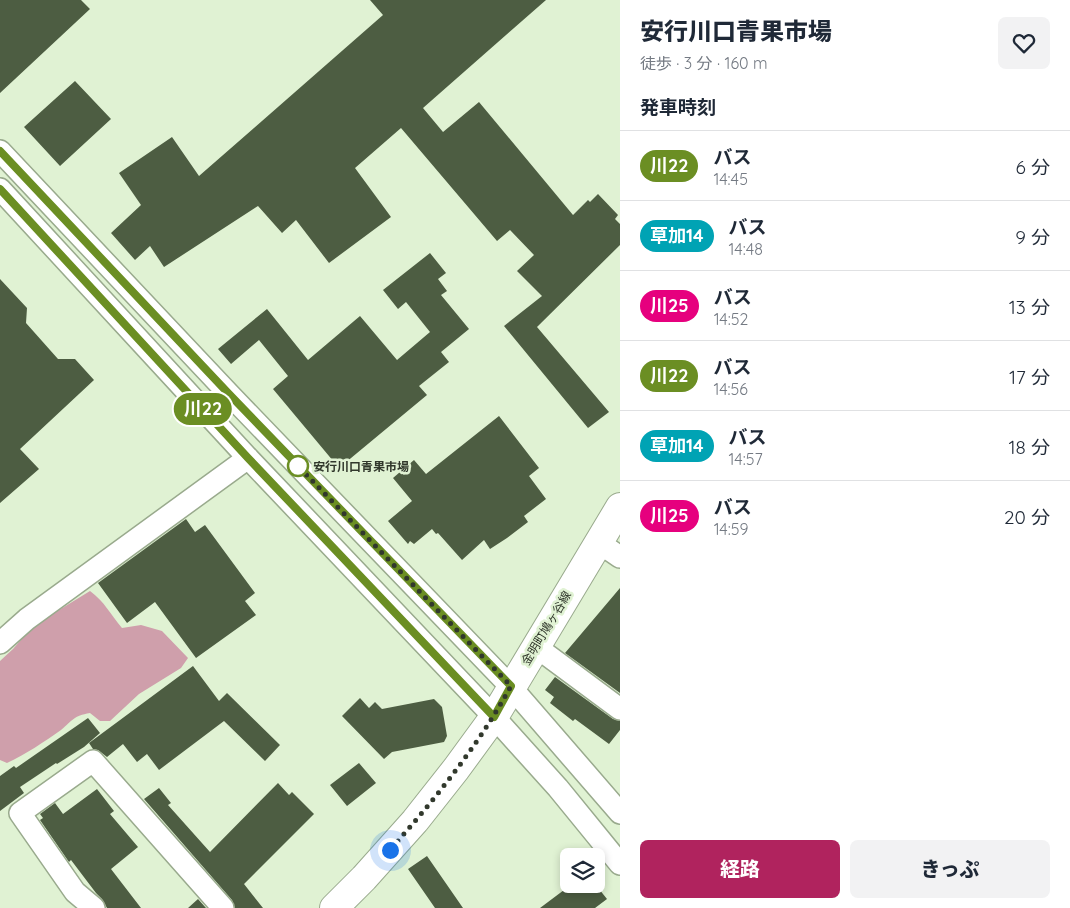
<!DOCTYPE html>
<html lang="ja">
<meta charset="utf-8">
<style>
:root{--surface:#fff;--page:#f2f2f3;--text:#1f2937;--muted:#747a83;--line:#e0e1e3;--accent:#b0235e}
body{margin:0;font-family:Quicksand,"Noto Sans JP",sans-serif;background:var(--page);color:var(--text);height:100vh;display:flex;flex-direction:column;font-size:19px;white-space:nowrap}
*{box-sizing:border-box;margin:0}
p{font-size:16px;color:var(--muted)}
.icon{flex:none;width:28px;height:28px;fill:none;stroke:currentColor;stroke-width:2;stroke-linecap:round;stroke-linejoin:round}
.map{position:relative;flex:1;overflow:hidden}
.details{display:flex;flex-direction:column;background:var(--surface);width:450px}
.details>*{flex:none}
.badge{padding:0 10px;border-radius:16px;font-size:18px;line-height:32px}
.fabs{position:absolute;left:560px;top:848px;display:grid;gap:10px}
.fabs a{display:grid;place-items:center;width:45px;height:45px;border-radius:8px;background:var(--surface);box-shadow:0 2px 8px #0003;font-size:25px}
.you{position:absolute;width:25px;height:25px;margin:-12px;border:4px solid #fff;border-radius:50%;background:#1a73e8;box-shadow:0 0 0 8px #1a73e833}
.map>.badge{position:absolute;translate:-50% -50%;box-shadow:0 0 0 2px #fff}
h2{padding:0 20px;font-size:19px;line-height:45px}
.round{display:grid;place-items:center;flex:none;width:52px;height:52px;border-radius:8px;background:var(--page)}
.overview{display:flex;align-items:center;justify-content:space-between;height:85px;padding:0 20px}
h1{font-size:24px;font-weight:800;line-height:38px}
.button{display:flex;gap:10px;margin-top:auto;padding:10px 20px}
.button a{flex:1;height:58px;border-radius:8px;background:var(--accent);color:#fff;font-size:20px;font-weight:800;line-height:58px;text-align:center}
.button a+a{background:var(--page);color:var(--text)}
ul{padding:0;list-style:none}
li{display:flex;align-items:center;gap:15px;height:70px;padding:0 20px;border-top:1px solid var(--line)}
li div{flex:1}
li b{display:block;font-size:19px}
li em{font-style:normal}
li .badge{min-width:55px;font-weight:700;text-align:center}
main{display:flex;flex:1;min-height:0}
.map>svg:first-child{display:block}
</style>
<main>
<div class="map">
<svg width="620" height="908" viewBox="0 0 620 908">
<rect width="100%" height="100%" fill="#e0f2d3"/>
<path fill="#cf9fab" d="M 90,591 C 105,602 110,614 122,628 L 141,625 L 162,631 L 188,658 L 181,668 L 139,694 L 110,721 L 100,721 L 90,713 C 73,716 73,720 61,730 C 44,742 26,754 7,763 L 0,760 L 0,661 L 13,649 L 33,626 Z"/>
<path fill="#4d5d42" d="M 0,0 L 81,0 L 90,9 L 0,93 Z
M 370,0 L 546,0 L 423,108 L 443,132 L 479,102 L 573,215 L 588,200 L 590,202 L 598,194 L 618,215 L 615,219 L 620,224 L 620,245 L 537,327 L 609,412 L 588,428 L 504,326 L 542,296 L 517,271 L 534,255 L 510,230 L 497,241 L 401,128 L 355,168 L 391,217 L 329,263 L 296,220 L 282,233 L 258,206 L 164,267 L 150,246 L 135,260 L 111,233 L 141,205 L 119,173 L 172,137 L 199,176 L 383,15 Z
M 75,81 L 111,119 L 60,166 L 24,127 Z
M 430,253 L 446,273 L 438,279 L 447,291 L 441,295 L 469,329 L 441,352 L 449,362 L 419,386 L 427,395 L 339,468 L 273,389 L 288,376 L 259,340 L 231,364 L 218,349 L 267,309 L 308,360 L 360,316 L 397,360 L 430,332 L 406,302 L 398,309 L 383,290 Z
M 0,279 L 27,308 L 26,323 L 58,359 L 75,359 L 94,380 L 20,449 L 39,469 L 0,503 Z
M 499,416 L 539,468 L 529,476 L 546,499 L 524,516 L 528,522 L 507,538 L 490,549 L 484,540 L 462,560 L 438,533 L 436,534 L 432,529 L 414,544 L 410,541 L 408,544 L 388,521 L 412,501 L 393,478 L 414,460 L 426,474 Z
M 186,519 L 195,532 L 205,525 L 255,593 L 245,601 L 256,615 L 196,658 L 155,602 L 127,623 L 98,583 Z
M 620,588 L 620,693 L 565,653 Z
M 193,666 L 219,701 L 227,693 L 280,745 L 265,761 L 224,721 L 159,770 L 147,754 L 137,762 L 123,744 L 107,757 L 98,750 L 93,749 L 89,743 Z
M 555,677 L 613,719 L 620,721 L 620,730 L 609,744 L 575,719 L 573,721 L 550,703 L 554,697 L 545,690 Z
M 360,698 L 369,708 L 375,702 L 382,709 L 434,699 L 442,707 L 447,736 L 444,742 L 392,752 L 384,759 L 342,716 Z
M 88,718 L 100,733 L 84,747 L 57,764 L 56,763 L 20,787 L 24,793 L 0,811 L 0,776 L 14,766 L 16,768 Z
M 359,763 L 376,783 L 347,806 L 330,785 Z
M 278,783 L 289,795 L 292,792 L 314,814 L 244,884 L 263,908 L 235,908 L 232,900 L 144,799 L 159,788 L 171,803 L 168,805 L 210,852 Z
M 97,789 L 114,811 L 110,814 L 138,847 L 111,869 L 141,908 L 107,908 L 102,899 L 96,893 L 71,860 L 69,862 L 40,820 L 43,818 L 40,814 L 55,803 L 63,814 Z
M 427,856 L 463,908 L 435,908 L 408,869 Z
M 572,884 L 595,884 L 607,899 L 595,908 L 540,908 Z
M 198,899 L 206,908 L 188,908 Z"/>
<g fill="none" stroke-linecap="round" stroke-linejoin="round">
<defs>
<path id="minor" d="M 0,151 L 229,394 L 511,687 L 620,813
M 0,189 L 248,458 L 494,717 L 558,788 L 620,864
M 598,542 L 620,557
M 0,643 L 27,619 L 248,458
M 535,646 L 620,709
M 94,908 L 75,892 L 20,813 L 93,761 L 223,908"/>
<path id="major" d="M 334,908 L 364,878 L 415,821 L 456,769 L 494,717 L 620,507"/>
</defs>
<use href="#minor" stroke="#99aa8d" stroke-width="24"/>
<use href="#major" stroke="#99aa8d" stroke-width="30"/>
<use href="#minor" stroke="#fff" stroke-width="21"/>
<use href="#major" stroke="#fff" stroke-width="28"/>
</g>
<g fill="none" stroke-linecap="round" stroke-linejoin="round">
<defs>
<path id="line" d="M 0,151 L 229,394 L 511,686 L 494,717 L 248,458 L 0,189"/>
</defs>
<use href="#line" stroke="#fff" stroke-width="11"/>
<use href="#line" stroke="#6b8e23" stroke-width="8"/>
<path stroke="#31382c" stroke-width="5" stroke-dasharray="0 9" d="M 298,466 L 296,464 L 511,686 C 478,746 435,799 390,850"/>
</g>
<circle fill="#fff" stroke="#6b8e23" stroke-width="2.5" cx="298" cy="466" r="10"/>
<g text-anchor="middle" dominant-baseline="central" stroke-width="5" stroke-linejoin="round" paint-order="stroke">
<g font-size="12" font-weight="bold" fill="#31382c" stroke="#e0f2d3" text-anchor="start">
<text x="313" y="466">安行川口青果市場</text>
</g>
<g font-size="12" fill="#31382c" stroke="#e0f2d3">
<text transform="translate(546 628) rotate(-59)">金明町鳩ヶ谷線</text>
</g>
</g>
</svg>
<div class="fabs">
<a><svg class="icon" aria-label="layers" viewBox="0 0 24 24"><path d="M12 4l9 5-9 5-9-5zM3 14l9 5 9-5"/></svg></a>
</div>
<div class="you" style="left:390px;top:850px"></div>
<b class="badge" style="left:203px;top:409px;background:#6b8e23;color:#fff">川22</b>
</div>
<section class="details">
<div class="overview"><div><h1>安行川口青果市場</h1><p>徒歩 · 3 分 · 160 m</p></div><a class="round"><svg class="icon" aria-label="heart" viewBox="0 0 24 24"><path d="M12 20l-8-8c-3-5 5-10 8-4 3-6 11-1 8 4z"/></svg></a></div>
<h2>発車時刻</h2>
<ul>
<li><span class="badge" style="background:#6b8e23;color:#fff">川22</span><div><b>バス</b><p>14:45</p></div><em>6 分</em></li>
<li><span class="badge" style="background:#00a3b4;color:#fff">草加14</span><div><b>バス</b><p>14:48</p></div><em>9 分</em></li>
<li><span class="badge" style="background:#e6007e;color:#fff">川25</span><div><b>バス</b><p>14:52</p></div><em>13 分</em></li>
<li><span class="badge" style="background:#6b8e23;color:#fff">川22</span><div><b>バス</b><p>14:56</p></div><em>17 分</em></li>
<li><span class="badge" style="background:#00a3b4;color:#fff">草加14</span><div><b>バス</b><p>14:57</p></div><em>18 分</em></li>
<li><span class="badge" style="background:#e6007e;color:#fff">川25</span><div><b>バス</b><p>14:59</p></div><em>20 分</em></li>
</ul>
<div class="button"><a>経路</a><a>きっぷ</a></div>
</section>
</main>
